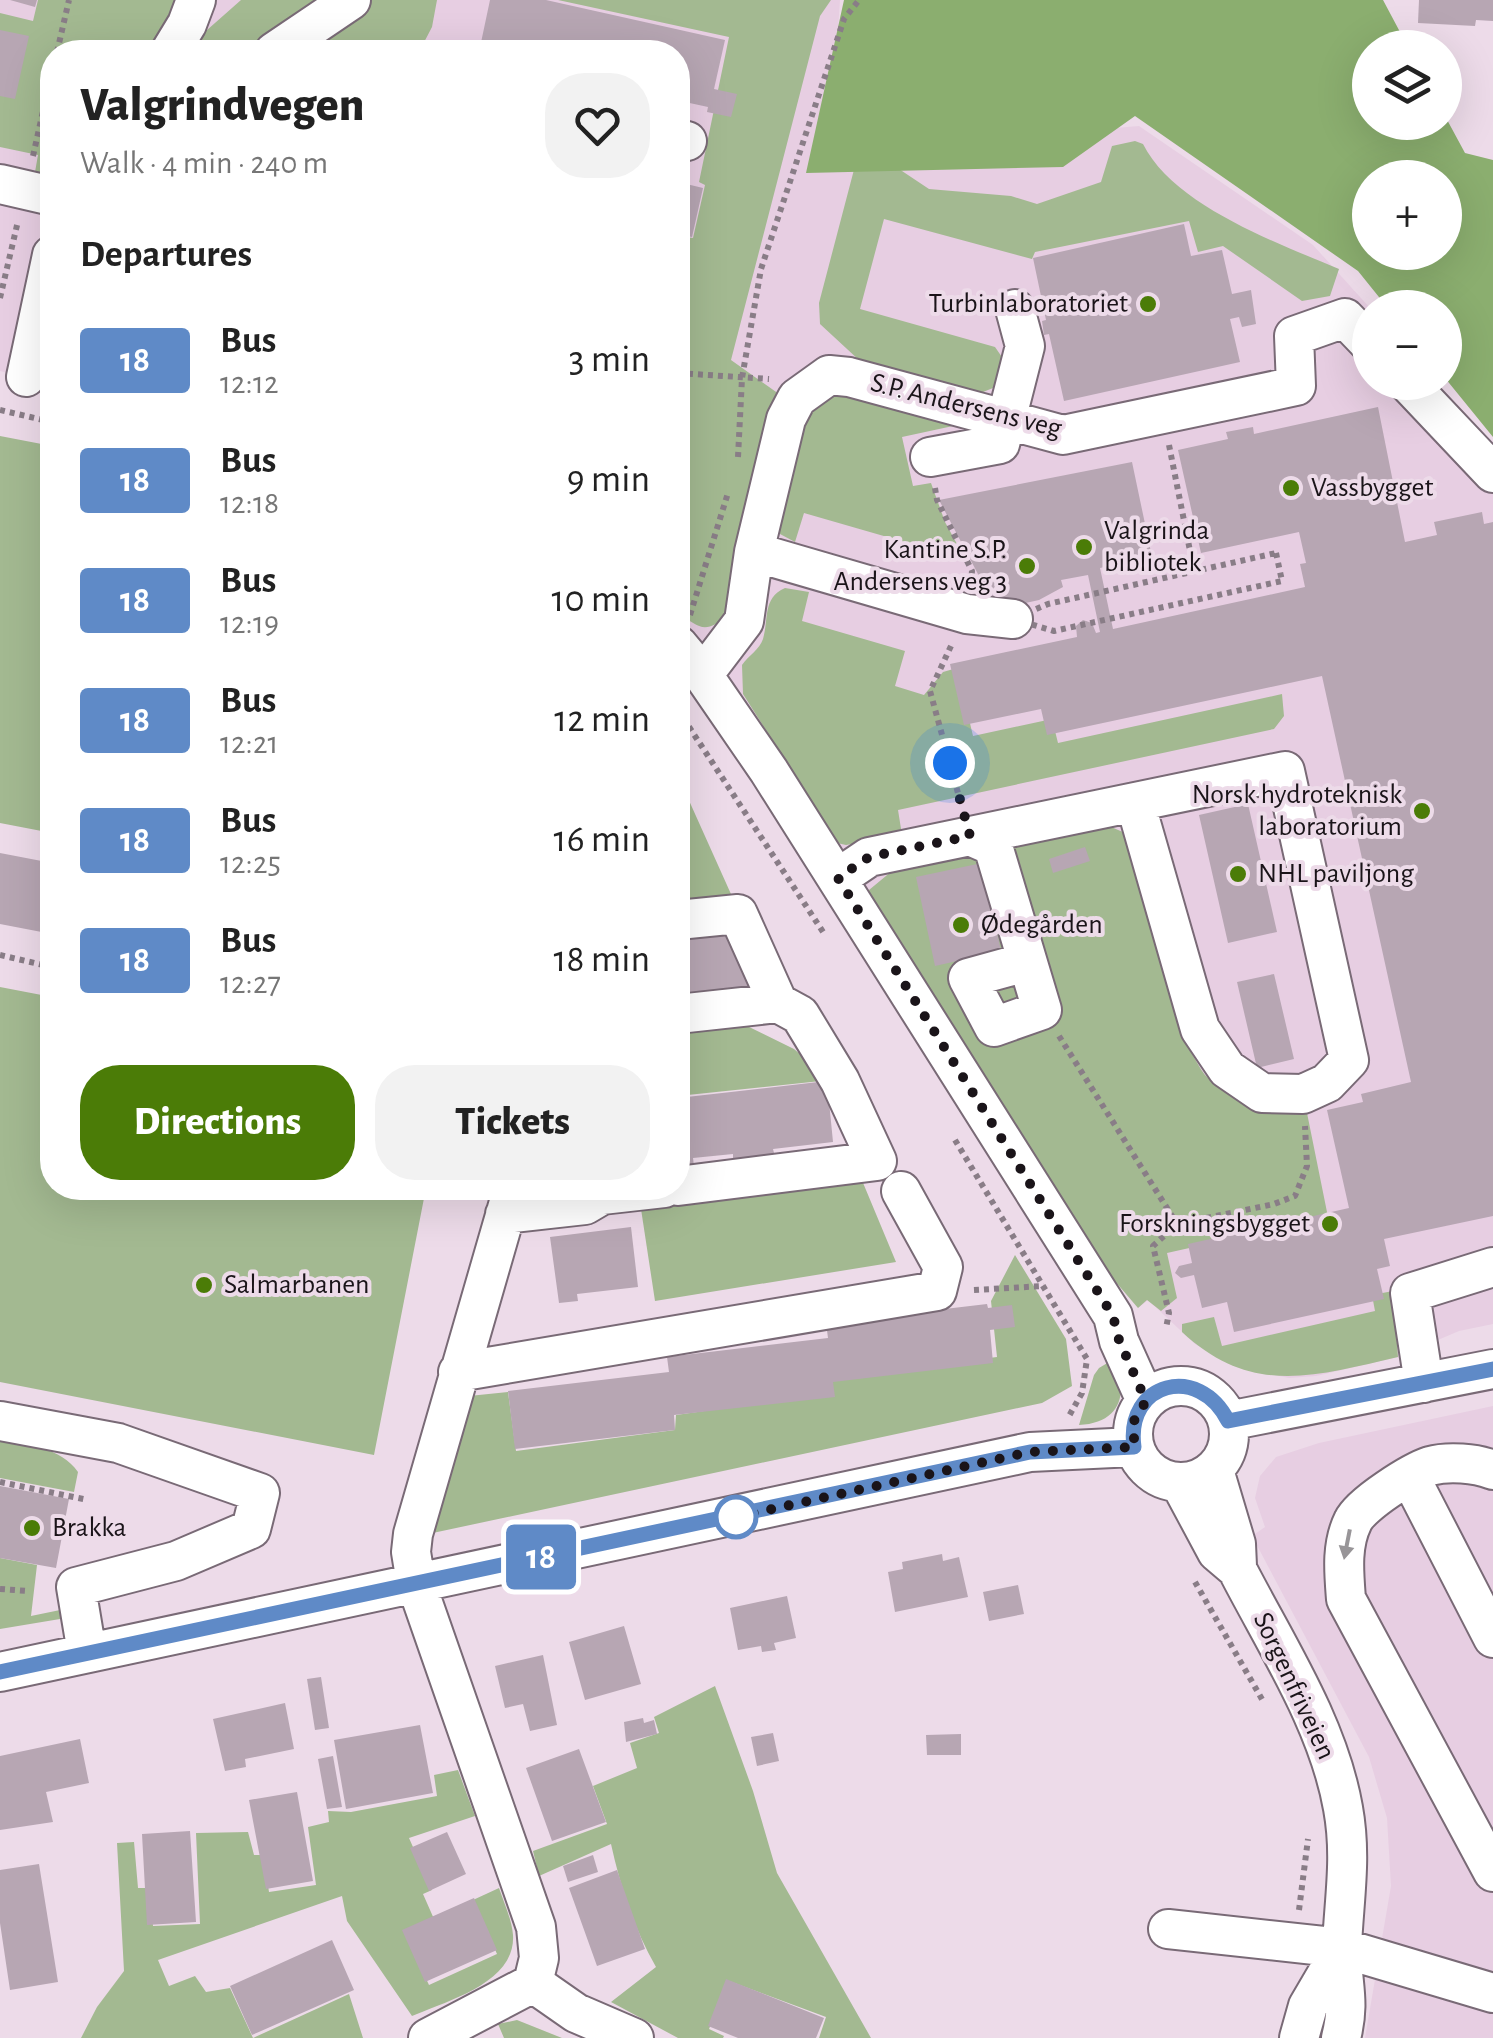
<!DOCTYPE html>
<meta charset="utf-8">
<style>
:root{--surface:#fff;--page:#f2f2f2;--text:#222;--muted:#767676;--accent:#4b7c07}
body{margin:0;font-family:"Alegreya Sans",sans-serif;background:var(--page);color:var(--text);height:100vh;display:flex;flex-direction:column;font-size:38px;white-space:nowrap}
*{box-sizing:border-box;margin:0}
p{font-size:32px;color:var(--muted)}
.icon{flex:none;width:55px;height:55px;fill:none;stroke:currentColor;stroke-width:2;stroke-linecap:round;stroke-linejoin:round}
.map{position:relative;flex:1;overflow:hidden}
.side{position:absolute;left:40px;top:40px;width:650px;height:1160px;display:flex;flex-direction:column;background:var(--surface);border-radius:40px;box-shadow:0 10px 40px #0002}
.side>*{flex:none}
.badge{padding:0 20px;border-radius:8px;font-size:35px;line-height:65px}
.fabs{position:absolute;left:1352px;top:30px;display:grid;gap:20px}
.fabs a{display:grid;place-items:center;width:110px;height:110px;border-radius:50%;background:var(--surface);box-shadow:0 10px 40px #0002;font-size:50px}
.you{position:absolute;width:50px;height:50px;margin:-25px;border:8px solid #fff;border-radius:50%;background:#1a73e8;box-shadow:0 0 0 15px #1a73e833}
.map>.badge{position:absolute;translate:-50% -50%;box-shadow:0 0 0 5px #fff}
h2{padding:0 40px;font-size:38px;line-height:90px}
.round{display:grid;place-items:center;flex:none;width:105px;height:105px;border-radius:40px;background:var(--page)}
.summary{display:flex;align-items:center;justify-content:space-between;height:170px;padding:0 40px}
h1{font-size:48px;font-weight:800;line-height:75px}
.action{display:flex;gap:20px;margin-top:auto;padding:20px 40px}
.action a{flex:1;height:115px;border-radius:40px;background:var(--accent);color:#fff;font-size:40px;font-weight:800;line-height:115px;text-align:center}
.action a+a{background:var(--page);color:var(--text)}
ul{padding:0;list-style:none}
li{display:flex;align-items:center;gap:30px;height:120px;padding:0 40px}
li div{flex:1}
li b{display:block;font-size:38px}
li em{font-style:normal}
li .badge{min-width:110px;font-weight:700;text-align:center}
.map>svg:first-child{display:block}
</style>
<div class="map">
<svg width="1493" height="2038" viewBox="0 0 1493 2038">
<rect width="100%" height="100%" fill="#eddbe9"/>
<path fill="#e7cee2" d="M 0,0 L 840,0 L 830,152 L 1139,126 L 1313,245 L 1370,308 L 1370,382 L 1437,383 L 1493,444 L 1493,1324 L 1459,1331 L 1398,1357 L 1316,1376 L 1289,1378 L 1236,1367 L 1195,1344 L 1148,1300 L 1138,1308 L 933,1034 L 678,645 L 678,52 L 52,52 L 52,384 L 0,371 Z
M 1493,1406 L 1493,2038 L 1365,2038 L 1391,1886 L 1387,1818 L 1369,1757 L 1252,1536 L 1265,1527 L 1255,1498 L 1260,1476 L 1276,1457 L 1319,1443 Z"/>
<path fill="#a3b991" d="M 38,0 L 183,0 L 155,52 L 52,52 L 52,175 L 35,172 L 38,155 L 0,147 L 0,13 L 33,21 Z
M 241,0 L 437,0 L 432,27 L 419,52 L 196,52 L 198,38 Z
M 558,0 L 831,0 L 820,16 L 731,360 L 779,394 L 729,615 C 705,634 700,629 678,612 L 678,236 L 693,238 L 705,185 L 699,182 L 729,37 Z
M 1135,141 L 1143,144 C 1174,206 1278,243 1339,269 L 1330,296 L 1302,301 L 1223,246 L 1198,252 L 1189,221 L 1035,252 L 1032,259 L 884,219 L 860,309 L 995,347 L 1004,360 L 993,388 L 983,392 L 969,391 L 860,361 L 820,324 L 819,303 L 856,162 L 896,167 L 929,189 L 1011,196 L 1037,204 L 1101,182 L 1112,146 Z
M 838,394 L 852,394 L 954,423 L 953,426 L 902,437 L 913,486 L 931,483 L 945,522 L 963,555 L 960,558 L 804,513 L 795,542 L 780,534 C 777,512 795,438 807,418 C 813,405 826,399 838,394 Z
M 0,436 L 52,446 L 52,833 L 0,823 Z
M 785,588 L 809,592 L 802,621 L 905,651 L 895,686 L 924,695 L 943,672 L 957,668 L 973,736 L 1052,719 L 1058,743 L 1282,694 L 1284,716 L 1274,729 L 898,810 L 902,835 L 846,845 L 837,843 L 743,694 L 742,665 C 748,656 760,649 763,639 C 769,620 762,598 785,588 Z
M 678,776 L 735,903 L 708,897 L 678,900 Z
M 1109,826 L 1125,833 L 1134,846 L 1192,1054 C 1196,1060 1200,1069 1205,1075 C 1223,1094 1281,1111 1307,1113 L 1328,1217 L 1167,1253 L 1177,1298 L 1161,1311 L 1147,1300 L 1138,1308 L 1114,1280 L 870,897 L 869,890 L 892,871 Z
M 0,987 L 52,997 L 52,1188 L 426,1188 L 374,1455 L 0,1382 Z
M 743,1024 L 794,1049 L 830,1080 L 678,1096 L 678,1030 Z
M 861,1178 L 896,1262 L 655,1301 L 641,1209 Z
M 1015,1255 L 1066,1339 L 1072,1386 L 1042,1403 L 428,1534 L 469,1396 L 508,1392 L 516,1451 L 675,1430 L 676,1415 L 832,1393 L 830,1378 L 997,1357 L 991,1301 Z
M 1393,1291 L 1398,1357 C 1315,1376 1252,1397 1182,1332 L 1182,1324 L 1214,1317 L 1222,1346 L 1375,1311 L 1372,1295 Z
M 1114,1359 C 1129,1393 1121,1423 1079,1425 L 1094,1375 L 1099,1368 Z
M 0,1441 C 27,1445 61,1447 78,1472 L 74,1492 L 0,1478 Z
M 0,1558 L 37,1565 L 31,1616 L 65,1609 L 66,1618 L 0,1629 Z
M 715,1686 L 753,1791 L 777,1873 L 871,2038 L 819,2038 L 826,2017 L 729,1981 L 709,2029 L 724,2036 L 723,2038 L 678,2038 L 611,2002 L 656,1967 C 635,1931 620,1886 611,1844 L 539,1876 L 533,1851 L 607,1824 L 593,1786 L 637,1768 L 630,1743 L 659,1733 L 654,1717 Z
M 458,1770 L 475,1816 L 409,1838 L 432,1890 L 423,1894 L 434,1919 L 404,1932 L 429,1985 L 497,1954 L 473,1900 L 499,1888 C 504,1903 512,1920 513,1935 C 516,1983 446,2001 412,2016 L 347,1921 L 342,1896 L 158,1960 L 169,1986 L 195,1976 L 206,1992 L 230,1988 L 253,2038 L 349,1994 L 363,2038 L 81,2038 L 97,2007 L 124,1971 L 117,1843 L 134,1842 L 138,1888 L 149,1888 L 153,1926 L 200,1924 L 196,1833 L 248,1832 L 254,1855 L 263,1855 L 269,1892 L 316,1885 L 308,1827 L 329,1822 L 328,1811 L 351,1812 L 437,1796 L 434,1775 Z
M 517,2020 L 562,2038 L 504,2038 L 498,2024 Z"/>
<path fill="#8bae6f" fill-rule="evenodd" d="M 844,0 L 1383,0 L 1408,47 L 1370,48 L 1370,122 L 1445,122 L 1445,116 L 1465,153 L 1493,160 L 1493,437 L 1445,378 L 1445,308 L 1387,307 L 1358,271 L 1135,116 L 1063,167 L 806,173 ZM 1370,178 L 1445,178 L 1445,252 L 1370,252 Z"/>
<path fill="#b7a6b3" d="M 10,0 L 37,0 L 35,7 Z
M 490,0 L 546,0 L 725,40 L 714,89 L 737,94 L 731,117 L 707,112 L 708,107 L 685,102 L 684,106 L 678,105 L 678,52 L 479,52 Z
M 1419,0 L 1493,0 L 1493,21 L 1476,20 L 1475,26 L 1418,23 Z
M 0,30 L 29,36 L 15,99 L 0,96 Z
M 678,182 L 703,188 L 692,237 L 678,234 Z
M 1184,224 L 1191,256 L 1222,250 L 1232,294 L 1251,290 L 1256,324 L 1242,327 L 1239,317 L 1230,319 L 1240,362 L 1064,401 L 1049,334 L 1044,335 L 1042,321 L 1046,320 L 1033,258 Z
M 1378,407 L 1405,542 L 1437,535 L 1434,522 L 1482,512 L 1484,524 L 1493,522 L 1493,1216 L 1384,1239 L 1390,1266 L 1377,1269 L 1384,1299 L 1234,1332 L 1227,1302 L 1202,1308 L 1194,1275 L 1181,1278 L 1175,1273 L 1179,1266 L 1192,1263 L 1188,1244 L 1349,1208 L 1327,1110 L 1363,1102 L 1361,1094 L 1411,1082 L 1322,676 L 1047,735 L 1041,709 L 964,725 L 950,664 L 1077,637 L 1076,626 L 1083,620 L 1092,623 L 1096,633 L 1100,632 L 1088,575 L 1061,580 L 1063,587 L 1039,600 L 1021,604 L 996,601 L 995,594 L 989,595 L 939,500 L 1132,462 L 1152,557 L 1100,568 L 1113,629 L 1305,587 L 1300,564 L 1306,563 L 1299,532 L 1201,553 L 1178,450 L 1228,439 L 1226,432 L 1253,427 L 1254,434 Z
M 1248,804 L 1277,932 L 1228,943 L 1199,815 Z
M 1085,847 L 1090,861 L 1053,873 L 1049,859 Z
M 0,853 L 52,863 L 52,934 L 0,924 Z
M 982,863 L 1001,951 L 935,966 L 916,877 Z
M 732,929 L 736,958 L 748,957 L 751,986 L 678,995 L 678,936 Z
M 1274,974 L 1294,1059 L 1257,1068 L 1237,982 Z
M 827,1081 L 833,1142 L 773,1149 L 775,1157 L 733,1161 L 733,1154 L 693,1158 L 694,1166 L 678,1166 L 678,1098 Z
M 631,1227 L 638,1287 L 577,1294 L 578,1301 L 559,1303 L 550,1237 Z
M 987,1304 L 988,1308 L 1012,1305 L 1015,1327 L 990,1330 L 993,1363 L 833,1382 L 835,1397 L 674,1415 L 675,1430 L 515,1449 L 508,1391 L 669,1372 L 667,1357 L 828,1338 L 826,1323 Z
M 0,1486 L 69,1499 L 56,1568 L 0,1558 Z
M 942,1554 L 943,1561 L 959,1557 L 968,1597 L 895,1612 L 888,1572 L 903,1569 L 902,1562 Z
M 1018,1585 L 1024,1614 L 989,1621 L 983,1592 Z
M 787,1596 L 796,1638 L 774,1643 L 776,1650 L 762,1652 L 761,1646 L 738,1650 L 730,1608 Z
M 624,1626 L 641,1684 L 585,1700 L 569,1642 Z
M 543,1655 L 557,1725 L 530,1731 L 523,1704 L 505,1708 L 495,1666 Z
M 321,1677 L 329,1728 L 315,1730 L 307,1679 Z
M 285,1703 L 294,1749 L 245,1759 L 246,1767 L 225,1771 L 213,1719 Z
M 643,1718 L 644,1723 L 654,1720 L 657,1734 L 626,1742 L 624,1722 Z
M 420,1725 L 433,1793 L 346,1809 L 334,1740 Z
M 773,1733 L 779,1761 L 757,1766 L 751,1737 Z
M 961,1734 L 961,1755 L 927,1755 L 926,1735 Z
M 80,1739 L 89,1783 L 46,1792 L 53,1822 L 0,1830 L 0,1756 Z
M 579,1749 L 606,1822 L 552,1841 L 526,1768 Z
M 333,1756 L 342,1807 L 327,1809 L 318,1759 Z
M 297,1792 L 313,1881 L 266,1889 L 249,1800 Z
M 190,1831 L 196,1922 L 147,1925 L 142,1834 Z
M 447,1832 L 466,1874 L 429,1891 L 410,1848 Z
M 593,1855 L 598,1872 L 568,1882 L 563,1866 Z
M 39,1864 L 58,1982 L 10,1990 L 0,1923 L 0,1870 Z
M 617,1870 L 645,1949 L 597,1966 L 569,1888 Z
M 474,1898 L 497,1950 L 425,1982 L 402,1930 Z
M 332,1940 L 354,1990 L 252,2035 L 230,1986 Z
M 726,1979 L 824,2018 L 816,2038 L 738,2038 L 708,2026 Z"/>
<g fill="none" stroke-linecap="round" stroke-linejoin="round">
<defs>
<path id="minor" d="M 170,52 L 187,24 L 196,0
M 274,52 L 351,0
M 678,139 L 687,141
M 0,184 L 52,196
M 26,377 L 52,255
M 1407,382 L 1493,473
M 930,457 L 1000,444 L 1025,346 L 1015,309
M 754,552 L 967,614 L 1013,619
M 678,645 L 703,675 L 769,771 L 1113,1316 L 1119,1341 L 1146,1401
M 703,675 L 744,621 L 754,552 L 786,419 L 797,398 L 829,375 L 849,377 L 1063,435 L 1296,386 L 1294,336 L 1345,318 L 1370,344
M 970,836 L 993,846 L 1042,1010 L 994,1027 L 968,978 L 1026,962
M 838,878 L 869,857 L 1285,771 L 1349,1060 L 1327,1083 L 1303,1094 L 1262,1093 L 1227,1069 L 1200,1029 L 1135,802
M 678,920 L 738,914 L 778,1003 L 678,1014
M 678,1186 L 877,1161 L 840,1081 L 800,1015 L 778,1003
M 505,1214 L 585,1205 L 602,1195 L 664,1188
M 458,1372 L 937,1291 L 943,1267 L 901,1191
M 1424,1383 L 1410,1293 L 1493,1267
M1133 1434a48 48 0 1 1 96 0a48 48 0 1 1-96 0Z
M 0,1421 L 118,1443 L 260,1493 L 251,1529 L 176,1561 L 76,1587 L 87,1653
M 1228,1421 L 1493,1369
M 1214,1470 L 1236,1544 L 1237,1566
M 1493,1470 C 1476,1463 1448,1461 1430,1466 C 1412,1472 1361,1504 1353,1521 C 1341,1545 1344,1573 1346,1599 L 1493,1872
M 1410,1477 L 1493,1638
M 1180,1483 L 1217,1552 L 1237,1569 C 1276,1645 1328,1723 1343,1808 C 1352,1857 1344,1899 1342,1946 C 1341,1983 1351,1999 1341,2038
M 0,1672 L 1030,1452 L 1134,1447
M 1168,1929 L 1342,1948 L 1493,1993
M 533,1983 L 576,2013 L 634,2038
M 428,2038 L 533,1983 L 539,1958 L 536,1927 L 416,1583 L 411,1552 L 413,1534 L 513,1188
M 1299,2038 L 1308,2006 L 1342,1948"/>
</defs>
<use href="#minor" stroke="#796a76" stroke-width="42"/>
<path stroke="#897d87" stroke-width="6" stroke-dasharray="5 5" stroke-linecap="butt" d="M 57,52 L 69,0
M 33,156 L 52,71
M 0,298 L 18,221
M 678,373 L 769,379
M 0,410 L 52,422
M 1169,445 L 1194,571
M 738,457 L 742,378 L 761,269 L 844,19 L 859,0
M 935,488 L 937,500 L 972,571 L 971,582
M 1276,553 L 1282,581 L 1054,631 L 1013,619 L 1048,604 Z
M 690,615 L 728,493
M 951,646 L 930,691 L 961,804
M 678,710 L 825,935
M 0,955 L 52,967
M 1059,1036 L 1177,1224 L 1153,1246 L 1169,1313 L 1166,1328
M 955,1140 L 1087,1359 L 1082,1393 L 1069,1416
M 1177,1224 L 1274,1204 L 1295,1196 L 1307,1166 L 1305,1126
M 974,1290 L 1044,1286
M 0,1482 L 88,1500
M 1195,1582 L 1263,1701
M 0,1589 L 28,1591
M 1299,1910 L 1308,1839"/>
<use href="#minor" stroke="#fff" stroke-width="38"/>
</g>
<defs><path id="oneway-solid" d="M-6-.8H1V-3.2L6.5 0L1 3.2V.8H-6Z" transform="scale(2.5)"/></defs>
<use fill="#989598" href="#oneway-solid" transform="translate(1347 1544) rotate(101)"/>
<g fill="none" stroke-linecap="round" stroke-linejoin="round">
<defs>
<path id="line" d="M 0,1672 L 1030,1452 L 1134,1447 C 1125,1382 1199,1363 1228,1421 L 1493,1369"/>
</defs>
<use href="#line" stroke="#fff" stroke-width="22"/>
<use href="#line" stroke="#5f8ac7" stroke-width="15"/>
<path stroke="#1a1419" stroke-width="10" stroke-dasharray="0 18" d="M 736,1517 L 1030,1452 L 1134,1447 L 1134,1421 L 1146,1401 L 1119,1340 L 1113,1316 L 838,878 L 869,857 L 970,836 L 950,763"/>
</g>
<g fill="#4b7c07" stroke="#eddbe9" stroke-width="4">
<circle cx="1148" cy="304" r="10"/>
<circle cx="1291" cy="488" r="10"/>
<circle cx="1084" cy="547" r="10"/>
<circle cx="1027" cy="566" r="10"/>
<circle cx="1422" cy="811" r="10"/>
<circle cx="1238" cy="874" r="10"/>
<circle cx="961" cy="925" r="10"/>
<circle cx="1330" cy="1224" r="10"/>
<circle cx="204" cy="1285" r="10"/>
<circle cx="32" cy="1528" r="10"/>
</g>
<circle fill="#fff" stroke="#5f8ac7" stroke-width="5" cx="736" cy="1517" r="20"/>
<g text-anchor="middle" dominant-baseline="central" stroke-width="8" stroke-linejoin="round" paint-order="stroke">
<g font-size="28" fill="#1a1419" stroke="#eddbe9" text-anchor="start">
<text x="1128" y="304" text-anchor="end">Turbinlaboratoriet</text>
<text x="1311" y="488">Vassbygget</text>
<text x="1104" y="531">Valgrinda<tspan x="1104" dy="32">bibliotek</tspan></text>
<text x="1007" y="550" text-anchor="end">Kantine S.P.<tspan x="1007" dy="32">Andersens veg 3</tspan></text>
<text x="1402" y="795" text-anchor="end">Norsk hydroteknisk<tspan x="1402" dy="32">laboratorium</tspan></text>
<text x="1258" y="874">NHL paviljong</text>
<text x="981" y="925">Ødegården</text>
<text x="1310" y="1224" text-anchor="end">Forskningsbygget</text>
<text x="224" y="1285">Salmarbanen</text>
<text x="52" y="1528">Brakka</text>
</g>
<g font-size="28" fill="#1a1419" stroke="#eddbe9">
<text transform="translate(966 406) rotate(14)">S.P. Andersens veg</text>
<text transform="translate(1294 1686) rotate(65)">Sorgenfriveien</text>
</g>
</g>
</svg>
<div class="fabs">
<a><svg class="icon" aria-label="layers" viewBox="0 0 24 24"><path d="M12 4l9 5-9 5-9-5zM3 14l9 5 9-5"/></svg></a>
<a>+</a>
<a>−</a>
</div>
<div class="you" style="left:950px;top:763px"></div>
<b class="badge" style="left:541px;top:1557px;background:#5f8ac7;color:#fff">18</b>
<section class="side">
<div class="summary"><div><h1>Valgrindvegen</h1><p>Walk · 4 min · 240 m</p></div><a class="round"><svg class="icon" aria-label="heart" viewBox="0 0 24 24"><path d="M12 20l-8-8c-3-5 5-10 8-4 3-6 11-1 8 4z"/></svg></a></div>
<h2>Departures</h2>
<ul>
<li><span class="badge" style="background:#5f8ac7;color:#fff">18</span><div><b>Bus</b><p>12:12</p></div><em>3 min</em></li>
<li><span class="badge" style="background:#5f8ac7;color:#fff">18</span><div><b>Bus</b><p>12:18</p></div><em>9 min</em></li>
<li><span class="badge" style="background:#5f8ac7;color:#fff">18</span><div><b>Bus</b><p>12:19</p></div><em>10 min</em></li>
<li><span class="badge" style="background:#5f8ac7;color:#fff">18</span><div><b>Bus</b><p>12:21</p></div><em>12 min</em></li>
<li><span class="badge" style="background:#5f8ac7;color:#fff">18</span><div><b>Bus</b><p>12:25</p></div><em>16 min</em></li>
<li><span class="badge" style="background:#5f8ac7;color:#fff">18</span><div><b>Bus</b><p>12:27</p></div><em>18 min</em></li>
</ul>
<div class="action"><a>Directions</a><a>Tickets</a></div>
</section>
</div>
